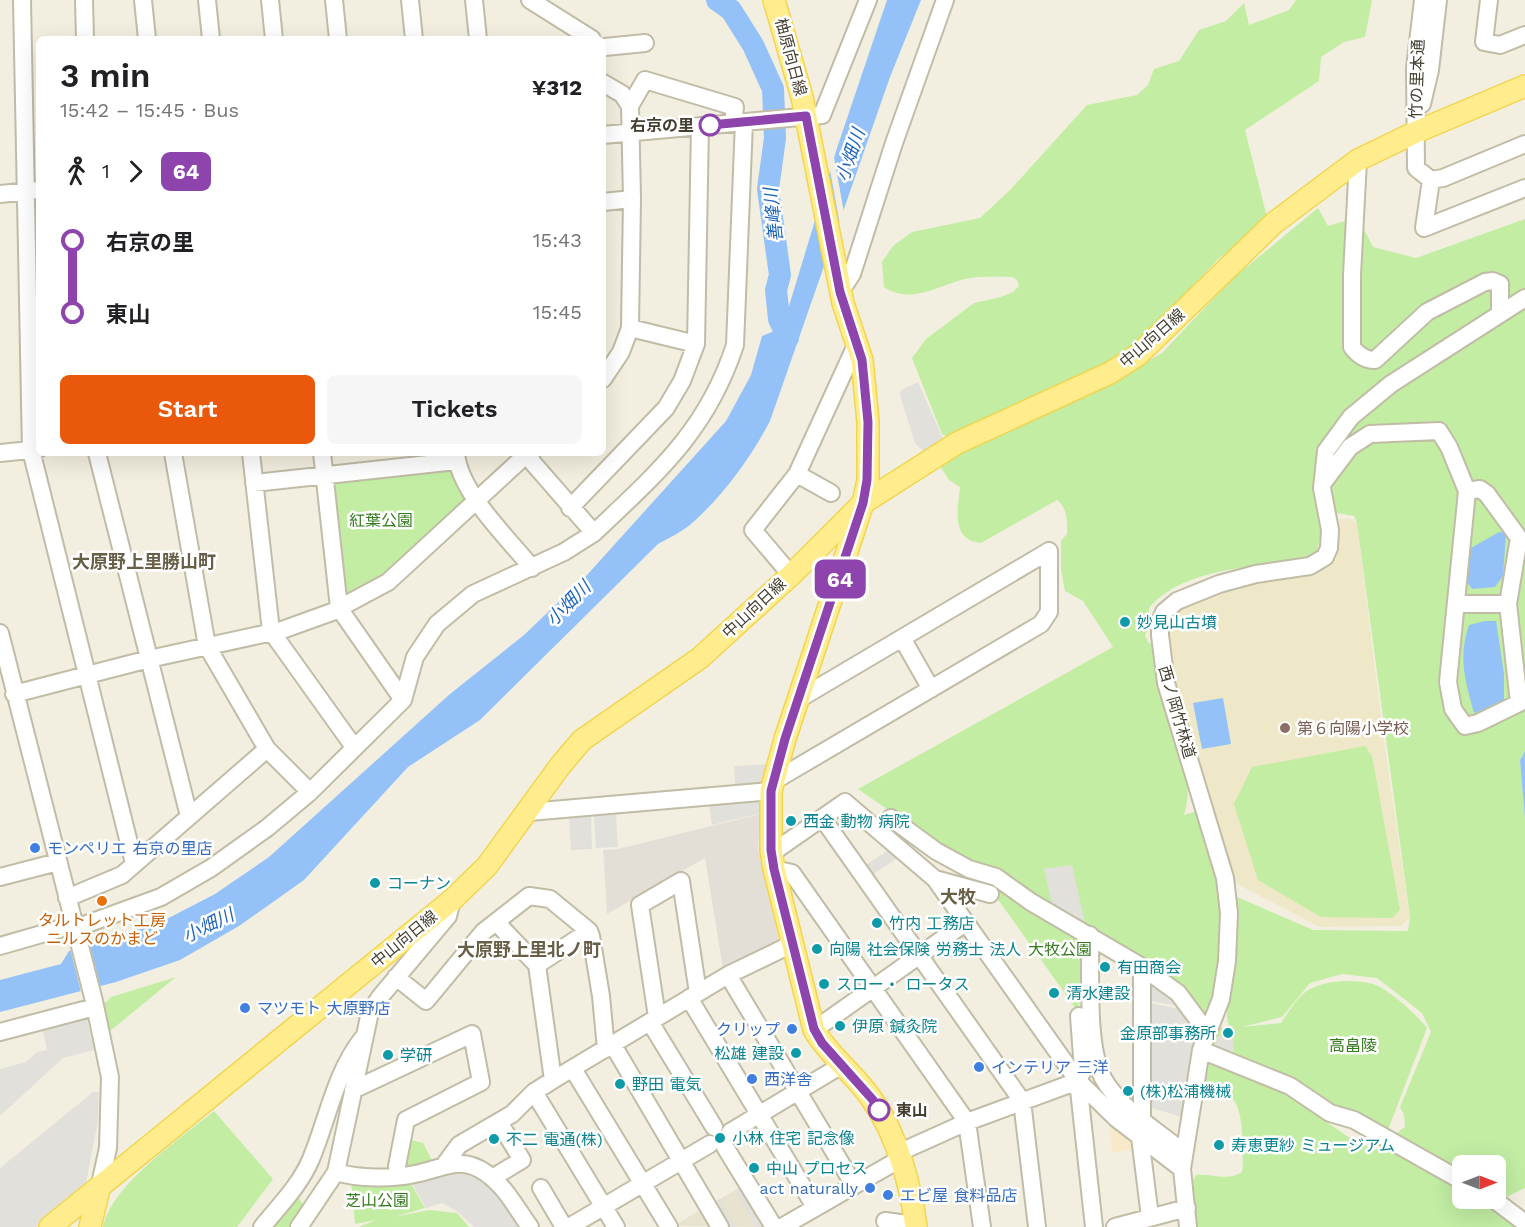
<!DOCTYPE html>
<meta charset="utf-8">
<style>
:root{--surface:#fff;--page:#f6f6f6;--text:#202124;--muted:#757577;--accent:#ea580c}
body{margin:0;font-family:"Work Sans","Noto Sans JP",sans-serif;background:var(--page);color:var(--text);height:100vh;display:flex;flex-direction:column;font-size:22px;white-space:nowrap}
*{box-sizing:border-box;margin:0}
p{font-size:20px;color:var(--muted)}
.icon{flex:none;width:33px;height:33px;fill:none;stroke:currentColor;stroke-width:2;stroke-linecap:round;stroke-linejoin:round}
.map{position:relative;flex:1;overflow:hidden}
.sheet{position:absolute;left:36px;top:36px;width:570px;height:420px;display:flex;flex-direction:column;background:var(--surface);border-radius:9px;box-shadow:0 6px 24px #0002}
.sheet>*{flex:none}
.badge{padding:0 12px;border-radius:9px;font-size:21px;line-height:39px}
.needle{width:39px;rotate:90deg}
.fabs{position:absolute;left:1452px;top:1155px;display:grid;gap:12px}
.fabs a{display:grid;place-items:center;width:54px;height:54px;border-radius:9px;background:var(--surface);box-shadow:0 6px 24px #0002;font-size:30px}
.map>.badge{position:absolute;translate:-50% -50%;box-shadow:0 0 0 3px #fff}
.legs{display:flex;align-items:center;gap:9px;height:66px;padding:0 24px;font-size:20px}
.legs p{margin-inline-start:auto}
.head{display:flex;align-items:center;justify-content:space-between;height:102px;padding:0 24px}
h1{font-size:33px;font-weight:600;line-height:45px}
.action{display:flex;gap:12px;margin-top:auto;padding:12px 24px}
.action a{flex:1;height:69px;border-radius:9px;background:var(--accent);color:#fff;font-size:24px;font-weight:600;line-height:69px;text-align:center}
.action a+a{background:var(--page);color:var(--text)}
ul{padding:0 24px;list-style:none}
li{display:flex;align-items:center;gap:21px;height:72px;font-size:22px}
li i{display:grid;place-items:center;width:9px;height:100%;margin:0 8px;background:currentColor}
li i::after{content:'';width:15px;height:15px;margin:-8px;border:4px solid;border-radius:50%;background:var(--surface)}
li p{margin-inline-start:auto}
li:first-child i{background:linear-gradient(#0000 50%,currentColor 0)}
li:last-child i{background:linear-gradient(currentColor 50%,#0000 0)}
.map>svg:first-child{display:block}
</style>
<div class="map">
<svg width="1525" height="1227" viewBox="0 0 1525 1227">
<rect width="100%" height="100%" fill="#f3efe0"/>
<path fill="#e7e3ce" d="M 744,1185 L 769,1227 L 673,1226 Z"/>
<path fill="#f8eac8" d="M 1109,1120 L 1134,1138 L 1136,1149 L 1112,1152 Z"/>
<path fill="#e4dfd6" d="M 760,814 L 758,848 L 779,941 L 776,946 L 723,969 L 705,858 L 607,914 L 603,850 L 618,849 Z"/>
<path fill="#eee8c8" d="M 1348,518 L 1357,523 L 1384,741 L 1410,918 L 1401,926 L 1320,927 L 1235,883 L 1205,776 L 1184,716 L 1171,660 L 1169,627 L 1171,620 L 1180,609 L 1216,594 L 1256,583 L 1315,574 L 1325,568 L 1334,557 L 1339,538 L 1339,519 Z"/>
<path fill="#c2eda3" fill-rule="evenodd" d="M 1296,0 L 1372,0 L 1365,37 L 1344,42 L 1321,57 L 1319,81 L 1245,130 L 1268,221 L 1218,259 L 1147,336 L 1107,367 L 949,438 L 942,434 L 912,358 L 926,339 L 974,303 L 1001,297 L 1013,292 L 1019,286 L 1017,280 L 1013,277 C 997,277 980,276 965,279 C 937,286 911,305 884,287 L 882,262 L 893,246 L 912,232 L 980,218 L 1010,190 L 1087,105 L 1137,95 L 1148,85 L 1154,69 L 1179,61 L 1199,30 L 1226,21 L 1244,3 L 1249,25 L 1289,10 Z
M 1318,208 L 1328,226 L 1358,217 L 1373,247 L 1416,258 L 1525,219 L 1525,751 L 1520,760 L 1525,819 L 1525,1188 L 1504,1198 L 1498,1212 L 1516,1227 L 1196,1227 L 1193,1181 L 1196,1175 C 1212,1173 1227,1182 1242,1172 L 1243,1167 C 1242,1147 1248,1078 1209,1096 L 1204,1091 L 1209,1064 L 1218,1063 L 1278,1089 L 1347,1136 L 1374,1150 L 1389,1145 L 1397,1133 L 1405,1127 L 1404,1115 L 1400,1107 L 1431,1032 L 1422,1013 L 1377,978 L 1342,974 L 1310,983 L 1282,1017 L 1242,1027 L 1281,1023 C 1289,1011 1299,994 1312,988 C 1328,980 1356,979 1373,984 C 1389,989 1417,1015 1427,1028 L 1388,1130 L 1363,1116 L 1332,1104 L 1296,1083 L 1215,1050 L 1213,1044 L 1220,1028 L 1234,1027 L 1229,1025 C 1223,1015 1232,980 1234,966 C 1235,949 1231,910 1237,897 L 1313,930 L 1408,931 L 1410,917 L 1357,523 L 1354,516 L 1337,513 L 1327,517 L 1316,553 L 1306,559 C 1257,567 1183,567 1149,608 L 1148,630 L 1145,635 L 1148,642 L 1155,646 C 1156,673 1161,699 1169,725 C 1180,759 1195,778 1184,815 L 1197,811 C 1204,830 1213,851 1217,872 C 1225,920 1220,971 1208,1018 L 1085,923 L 969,866 L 858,789 L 1113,647 L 1083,601 L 1065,591 L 1061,569 L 1061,541 L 1067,534 C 1067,521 1068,509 1057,500 L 981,543 C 950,540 958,508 960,487 L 949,480 L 940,466 L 943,462 L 1096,391 L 1162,353 L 1232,279 ZM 1462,1166 L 1496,1166 L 1496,1198 L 1462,1198 Z
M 451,469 L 467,500 L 388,572 L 344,600 L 334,481 Z
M 1365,746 L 1372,756 L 1400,910 L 1392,918 L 1321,917 L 1258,880 L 1234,804 L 1252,767 Z
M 996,887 L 1082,939 L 1084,998 L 1076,1009 L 992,891 Z
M 176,977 L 110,1031 L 104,1004 L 111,997 Z
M 214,1111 L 273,1179 L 237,1227 L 103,1227 C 112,1184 180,1139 214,1111 Z
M 407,1139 L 423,1143 L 433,1162 L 408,1169 L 402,1164 Z
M 351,1180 L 409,1180 L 425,1208 L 394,1217 L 429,1210 L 457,1213 L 469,1227 L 359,1227 L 376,1220 L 355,1224 Z
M 297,1195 L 304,1206 L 290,1227 L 268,1227 Z"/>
<path fill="#e2e0da" d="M 918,382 L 944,441 L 924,452 L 915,443 L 900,395 L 901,390 Z
M 771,764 L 767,778 L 761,783 L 735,786 L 734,766 Z
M 759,796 L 763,802 L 761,813 L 712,825 L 709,803 Z
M 616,814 L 618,847 L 596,848 L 594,815 Z
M 591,815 L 592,849 L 571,850 L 569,816 Z
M 890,849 L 900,856 L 868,878 L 861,868 Z
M 1072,865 L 1085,923 L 1053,909 L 1044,869 Z
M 962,931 L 971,944 L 953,957 L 944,944 Z
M 1153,978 L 1182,1007 L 1147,1000 L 1148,980 Z
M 1150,1003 L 1181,1009 L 1198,1029 L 1182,1117 L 1148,1107 Z
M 86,1016 L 94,1050 L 63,1058 L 0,1116 L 0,1069 L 26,1062 L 37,1052 L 47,1050 L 42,1027 Z
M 1218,1036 L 1233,1039 L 1234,1054 L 1217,1049 L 1215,1045 Z
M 93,1092 L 99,1092 L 98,1121 L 85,1188 L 37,1227 L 0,1227 L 0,1168 Z
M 447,1169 L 481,1173 L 526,1227 L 474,1227 L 458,1212 L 442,1203 L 426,1208 L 410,1180 Z
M 744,1186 L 766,1224 L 761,1227 L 756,1227 L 735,1191 Z
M 720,1199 L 736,1227 L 724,1227 L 711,1205 Z"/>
<path fill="#94c2f8" d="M 887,0 L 921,0 L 890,77 L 770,421 C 750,459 723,496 690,525 C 681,532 669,538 658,544 L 480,720 L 408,767 L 304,880 L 239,926 L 180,960 L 116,982 L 0,1012 L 0,980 L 61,964 L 69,951 L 159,923 L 215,894 L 269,857 L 450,694 L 524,635 L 587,575 L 726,421 L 751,375 L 762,336 L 777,330 L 789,306 L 838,145 Z
M 1499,532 L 1506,533 L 1503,576 L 1495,587 L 1472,589 L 1465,579 L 1471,548 Z
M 1485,621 L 1496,621 L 1504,674 L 1504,703 L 1474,713 C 1465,681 1458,657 1469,625 Z
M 1223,698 L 1231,744 L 1202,749 L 1193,703 Z
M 1525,751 L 1525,819 L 1520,760 Z"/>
<path fill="#f3efe0" d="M 833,152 L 845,218 L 841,230 L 829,165 Z
M 89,943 L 101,988 L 81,992 L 70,948 Z"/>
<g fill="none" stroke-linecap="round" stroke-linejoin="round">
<path stroke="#94c2f8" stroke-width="22" d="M 717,0 L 731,10 L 753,45 L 773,89 L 775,138 L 768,189 L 780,275 L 776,290 L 779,319 L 788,338"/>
<defs>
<path id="minor" d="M 22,0 L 31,450 L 134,863
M 84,0 L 85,39
M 143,0 L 147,39
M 207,0 L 211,39
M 270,0 L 274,39
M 334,0 L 338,39
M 410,0 L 414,39
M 474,0 L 478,39
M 530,0 L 592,39
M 1423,0 L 1415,68 L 1416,168 L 1431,180 L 1443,178 L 1525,144
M 1489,0 L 1484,42 L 1500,45 L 1525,35
M 605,47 L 645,43
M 603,83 L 622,94 L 630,106 L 632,199 L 630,328 L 621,352 L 603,379
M 1422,104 L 1430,70 L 1438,0
M 630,106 L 645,80 L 735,107 L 733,123
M 603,135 L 822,115 L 868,0
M 1358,160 L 1352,275 L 1352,347 C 1358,355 1365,360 1375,360 L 1427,312 L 1485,282 L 1493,281 L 1500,284 L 1500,313
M 1431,180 L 1424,228 L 1525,188
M 0,194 L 39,190
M 603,202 L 632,199
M 840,292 L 852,274 L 894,143 L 945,0
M 630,328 L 696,344
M 0,453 L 39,449
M 97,453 L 189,816
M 173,453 L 207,646 L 267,749 L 310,792
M 251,453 L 271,631 L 354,747
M 322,453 L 339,608 L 403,700
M 456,453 C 459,492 508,538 532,568
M 797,474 L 831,493
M 254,483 L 456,461
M 1323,483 L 1350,447 L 1370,434 L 1439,431 L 1449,447 L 1467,491 L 1448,682 L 1453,709 L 1465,726 L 1478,723 L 1519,703 L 1508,604 L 1519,538 L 1487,494 L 1480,489 L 1467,491
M 570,508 L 666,408 L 682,381 L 696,344 L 700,126
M 594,533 C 657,473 707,431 735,345 L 744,122
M 791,575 L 753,530 L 797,474 L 857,343
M 1457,604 L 1508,604
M 0,633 L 94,1001 L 110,1077 L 108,1148 L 99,1189
M 902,638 L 931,689
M 14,694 L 149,659 L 282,630 L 332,612 L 388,582 L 528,453
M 799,699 L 1049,551
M 774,781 L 1041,624 L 1049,612 L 1049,551
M 529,812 L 771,791
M 891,818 L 936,851 L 969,869 L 996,877 L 1031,902 L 1142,967 L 1178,993 L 1207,1032
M 823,819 L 1022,1101 L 1037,1227
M 771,850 L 779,848 L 845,802 L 935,879 L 1078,1081 L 1083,1070 L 1079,1016
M 774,869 L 792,873 L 967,1122 L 982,1227
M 0,877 L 58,862
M 935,879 L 990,894
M 67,898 L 122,875 L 267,749
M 496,922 L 537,965 L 553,1080
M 1090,935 C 1091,972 1086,1046 1103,1078 C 1120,1109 1158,1131 1184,1153
M 0,946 L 73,925 L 84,925 L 161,897 L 211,868 L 267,828 L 310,792 L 403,700 L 415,657 L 437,624 L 473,594 L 564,552 L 594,533 L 533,463 L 528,453
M 537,965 L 589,931
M 728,975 L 854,1185
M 396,977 L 426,1001 L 483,932 L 529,896 L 550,899 L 589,931 L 591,936 L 601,996 L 606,1049
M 689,998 L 815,1207
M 657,1017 L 640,905 L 681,881 L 698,993
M 650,1022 L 714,1127
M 814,1030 L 965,923
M 0,1032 L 95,1007
M 613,1045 L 720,1227
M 1201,1050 L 1290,1086 L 1330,1113 L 1354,1120 L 1462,1181
M 573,1069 L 669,1227
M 1078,1081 L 1094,1227
M 1078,1081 L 1117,1119 L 1182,1169
M 353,1090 L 472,1034 L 481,1082 L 406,1120 L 397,1166 L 398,1176
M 534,1092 L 616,1227
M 1142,1118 L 1142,967
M 730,1132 L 842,1065
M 1140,1137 L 1150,1217
M 725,1147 L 774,1227
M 898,1153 L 967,1122 L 1078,1081
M 445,1164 L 459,1145 L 512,1114 L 534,1092 L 553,1080 L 728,975 L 792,944
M 336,1172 C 359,1179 392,1179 415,1174 C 442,1169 460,1154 486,1173 C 506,1187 516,1208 530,1227
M 492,1178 L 522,1160 L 499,1122
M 541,1188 L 564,1227
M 1492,1198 L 1525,1223
M 885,1221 L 916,1225
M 262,1227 C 280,1205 300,1185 311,1159 C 328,1118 335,1074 362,1039
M 299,1227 L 336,1172 L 370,1012 L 380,997 L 448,916 L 452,900
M 569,1227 L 710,1144
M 782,1227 L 900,1159
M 1115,1227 L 1187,1208
M 1188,1227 L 1182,1169 L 1201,1050 L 1221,999 L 1227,961 L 1229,913 L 1225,878 L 1166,683 L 1160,635 L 1160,621 L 1164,612 L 1177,601 L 1219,584 L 1256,574 L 1310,566 L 1325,557 L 1329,548 L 1330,530 L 1322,488 L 1326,451 L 1351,417 L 1391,384 L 1525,298"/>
<path id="major" d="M 774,0 L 802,97 L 843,303 L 862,360 L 868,422 L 868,480 L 863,503 L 785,739 L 771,791 L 771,850 L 774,869 L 814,1030 C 830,1057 856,1075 873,1101 C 897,1135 911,1186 916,1227
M 50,1227 L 452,900 L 487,866 L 560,766 L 582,740 L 700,658 L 791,575 L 863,503 L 957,443 L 1110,373 L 1138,355 L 1274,223 L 1358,160 L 1416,132 L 1525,86
M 90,1227 L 99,1189"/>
</defs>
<use href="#minor" stroke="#c1bca5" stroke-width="20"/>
<use href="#major" stroke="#f1d550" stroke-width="24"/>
<use href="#minor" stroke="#fff" stroke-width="16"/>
<use href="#major" stroke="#ffed8d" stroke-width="21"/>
</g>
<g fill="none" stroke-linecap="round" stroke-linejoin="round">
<defs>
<path id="line-1" d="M 710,125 L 806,116 L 840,292 L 862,360 L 868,422 L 867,480 L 863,503 L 785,739 L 771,791 L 771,850 L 774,869 L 814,1029 L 822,1043 L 873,1100 L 879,1110"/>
</defs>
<use href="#line-1" stroke="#fff" stroke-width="14"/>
<use href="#line-1" stroke="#8e44ad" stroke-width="9"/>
</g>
<g fill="#fff" stroke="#8e44ad" stroke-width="3">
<circle cx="710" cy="125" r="10"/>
<circle cx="879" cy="1110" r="10"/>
</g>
<g fill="#0f9aa8" stroke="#fff" stroke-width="2">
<circle cx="1125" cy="622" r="6"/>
<circle cx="791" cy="821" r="6"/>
<circle cx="375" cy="883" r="6"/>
<circle cx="877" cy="923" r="6"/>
<circle cx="817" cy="949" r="6"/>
<circle cx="1105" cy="967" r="6"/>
<circle cx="824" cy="984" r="6"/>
<circle cx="1054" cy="993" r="6"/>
<circle cx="840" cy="1026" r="6"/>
<circle cx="1228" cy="1033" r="6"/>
<circle cx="796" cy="1053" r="6"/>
<circle cx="388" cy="1055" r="6"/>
<circle cx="620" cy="1084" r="6"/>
<circle cx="1128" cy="1091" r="6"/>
<circle cx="720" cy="1138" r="6"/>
<circle cx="494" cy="1139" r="6"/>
<circle cx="1219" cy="1145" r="6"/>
<circle cx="754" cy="1168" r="6"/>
</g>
<circle fill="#8d6e63" stroke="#fff" stroke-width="2" cx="1285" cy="728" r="6"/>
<g fill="#3f7fe0" stroke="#fff" stroke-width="2">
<circle cx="35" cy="848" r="6"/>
<circle cx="245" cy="1008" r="6"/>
<circle cx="792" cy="1029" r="6"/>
<circle cx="979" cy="1067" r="6"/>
<circle cx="752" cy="1079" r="6"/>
<circle cx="870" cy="1188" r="6"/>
<circle cx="888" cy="1195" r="6"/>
</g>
<circle fill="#e8710a" stroke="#fff" stroke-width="2" cx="102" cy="901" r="6"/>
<g text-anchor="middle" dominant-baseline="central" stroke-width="5" stroke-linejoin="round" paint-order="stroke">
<g font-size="16" fill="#443f31" stroke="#fff">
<text transform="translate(791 57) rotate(75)">柚原向日線</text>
<text transform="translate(1417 79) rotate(-88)">竹の里本通</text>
<text transform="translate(1152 338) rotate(-41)">中山向日線</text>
<text transform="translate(754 608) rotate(-43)">中山向日線</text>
<text transform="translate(1177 712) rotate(74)">西ノ岡竹林道</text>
<text transform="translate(404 939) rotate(-39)">中山向日線</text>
</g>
<g font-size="16" font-weight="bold" fill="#443f31" stroke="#fff" text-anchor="end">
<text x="694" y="125">右京の里</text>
<text x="896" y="1110" text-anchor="start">東山</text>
</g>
<g font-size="16" fill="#367b1f" stroke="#fff">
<text x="381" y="520">紅葉公園</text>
<text x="1060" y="949">大牧公園</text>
<text x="1353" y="1045">高畠陵</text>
<text x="377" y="1200">芝山公園</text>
</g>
<g font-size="16" fill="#0d838f" stroke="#fff" text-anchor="start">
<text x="1137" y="622">妙見山古墳</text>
<text x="803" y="821">西金 動物 病院</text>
<text x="387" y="883">コーナン</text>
<text x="889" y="923">竹内 工務店</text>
<text x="829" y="949">向陽 社会保険 労務士 法人</text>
<text x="1117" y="967">有田商会</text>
<text x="836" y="984">スロー・ ロータス</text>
<text x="1066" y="993">清水建設</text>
<text x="852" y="1026">伊原 鍼灸院</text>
<text x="1216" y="1033" text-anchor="end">金原部事務所</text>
<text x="784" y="1053" text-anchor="end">松雄 建設</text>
<text x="400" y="1055">学研</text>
<text x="632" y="1084">野田 電気</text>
<text x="1140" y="1091">(株)松浦機械</text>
<text x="732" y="1138">小林 住宅 記念像</text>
<text x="506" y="1139">不二 電通(株)</text>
<text x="1231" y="1145">寿恵更紗 ミュージアム</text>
<text x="766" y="1168">中山 プロセス</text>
</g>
<g font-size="16" fill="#785e54" stroke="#fff" text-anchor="start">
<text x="1297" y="728">第６向陽小学校</text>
</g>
<g font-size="16" fill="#366cbe" stroke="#fff" text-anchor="start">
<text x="47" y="848">モンペリエ 右京の里店</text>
<text x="257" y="1008">マツモト 大原野店</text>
<text x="780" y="1029" text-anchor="end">クリップ</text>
<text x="991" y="1067">インテリア 三洋</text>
<text x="764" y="1079">西洋舎</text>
<text x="858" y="1188" text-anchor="end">act naturally</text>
<text x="900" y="1195">エビ屋 食料品店</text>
</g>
<g font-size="16" fill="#c56008" stroke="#fff">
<text x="102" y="920">タルトレット工房<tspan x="102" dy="18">ニルスのかまど</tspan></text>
</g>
<g font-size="18" font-style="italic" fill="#1f65ba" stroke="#fff">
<text transform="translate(850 155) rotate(-71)">小畑川</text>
<text transform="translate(773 215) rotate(-96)">善峰川</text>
<text transform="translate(568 603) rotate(-45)">小畑川</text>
<text transform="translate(208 925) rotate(-26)">小畑川</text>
</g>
<g font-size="18" font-weight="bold" fill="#685f47" stroke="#fff">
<text x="144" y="561">大原野上里勝山町</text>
<text x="958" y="896">大牧</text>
<text x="529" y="949">大原野上里北ノ町</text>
</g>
</g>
</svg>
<div class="fabs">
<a><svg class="needle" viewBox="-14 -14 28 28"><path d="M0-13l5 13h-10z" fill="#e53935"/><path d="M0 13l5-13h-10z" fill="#757577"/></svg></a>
</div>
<b class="badge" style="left:840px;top:579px;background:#8e44ad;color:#fff">64</b>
<section class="sheet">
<div class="head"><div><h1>3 min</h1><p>15:42 – 15:45 · Bus</p></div><b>¥312</b></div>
<div class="legs"><svg class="icon" aria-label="walk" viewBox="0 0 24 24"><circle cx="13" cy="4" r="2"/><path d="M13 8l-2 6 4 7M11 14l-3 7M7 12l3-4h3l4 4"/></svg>1<svg class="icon" aria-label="forward" viewBox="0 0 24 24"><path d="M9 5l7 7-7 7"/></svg><b class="badge" style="background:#8e44ad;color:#fff">64</b></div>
<ul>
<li><i style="color:#8e44ad"></i><b>右京の里</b><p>15:43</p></li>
<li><i style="color:#8e44ad"></i><b>東山</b><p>15:45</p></li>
</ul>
<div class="action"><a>Start</a><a>Tickets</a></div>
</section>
</div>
